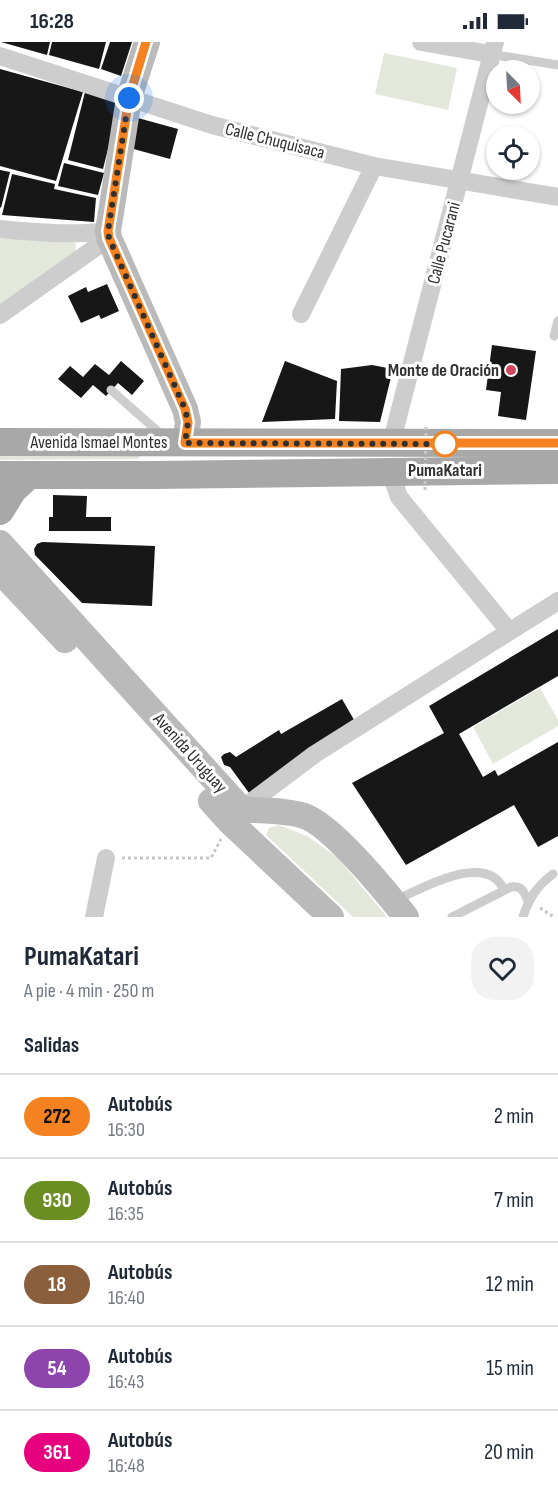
<!DOCTYPE html>
<html lang="es">
<meta charset="utf-8">
<style>
:root{--surface:#fff;--page:#f2f2f3;--text:#1f2937;--muted:#747a83;--line:#e0e1e3}
body{margin:0;font-family:"Sofia Sans Condensed",sans-serif;background:var(--page);color:var(--text);height:100vh;display:flex;flex-direction:column;font-size:22px;white-space:nowrap}
*{box-sizing:border-box;margin:0}
p{font-size:20px;color:var(--muted)}
.icon{flex:none;width:33px;height:33px;fill:none;stroke:currentColor;stroke-width:2;stroke-linecap:round;stroke-linejoin:round}
.map{position:relative;height:875px;overflow:hidden}
.sheet{display:flex;flex-direction:column;background:var(--surface);flex:1}
.sheet>*{flex:none}
.badge{padding:0 12px;border-radius:20px;font-size:21px;line-height:39px}
.needle{width:39px;rotate:156deg}
.controls{position:absolute;left:486px;top:18px;display:grid;gap:12px}
.controls a{display:grid;place-items:center;width:54px;height:54px;border-radius:50%;background:var(--surface);box-shadow:0 2px 4px #0004;font-size:30px}
.you{position:absolute;width:30px;height:30px;margin:-15px;border:4px solid #fff;border-radius:50%;background:#1a73e8;box-shadow:0 0 0 9px #1a73e833}
.map>.badge{position:absolute;translate:-50% -50%;box-shadow:0 0 0 3px #fff}
h2{padding:0 24px;font-size:22px;line-height:54px}
.round{display:grid;place-items:center;flex:none;width:63px;height:63px;border-radius:24px;background:var(--page)}
.summary{display:flex;align-items:center;justify-content:space-between;height:102px;padding:0 24px}
h1{font-size:28px;font-weight:700;line-height:45px}
ul{padding:0;list-style:none}
li{display:flex;align-items:center;gap:18px;height:84px;padding:0 24px;border-top:2px solid var(--line)}
li div{flex:1}
li b{display:block;font-size:22px}
li em{font-style:normal}
li .badge{min-width:66px;font-weight:700;text-align:center}
.status{display:flex;justify-content:space-between;align-items:center;height:42px;padding:0 30px;background:var(--surface);direction:ltr}
.status svg{height:16px;fill:currentColor}
.map>svg:first-child{display:block}
</style>
<div class="status"><b>16:28</b><svg viewBox="0 0 49 12"><path d="M0 12V9h3v3zM5 12V6h3v6zM10 12V3h3v9zM15 12V0h3v12zM26 1h20v11H26zM47 4h2v5h-2z"/></svg></div>
<div class="map">
<svg width="558" height="875" viewBox="0 0 558 875">
<rect width="100%" height="100%" fill="#fff"/>
<path fill="#e4e8dc" d="M 384,11 L 457,26 L 448,68 L 375,52 Z
M 3,194 L 73,198 L 76,202 L 75,211 L 0,265 L 0,196 Z
M 0,412 L 138,412 L 139,415 L 138,417 L 0,418 Z
M 540,646 L 558,678 L 558,684 L 493,722 L 473,685 Z
M 279,783 L 307,794 L 337,815 L 387,875 L 353,875 L 266,793 L 269,786 Z"/>
<path fill="#171717" d="M 1,0 L 50,0 L 47,13 Z
M 52,0 L 106,0 L 99,27 L 49,13 Z
M 110,0 L 132,0 L 121,34 L 101,27 Z
M 0,27 L 83,50 L 56,139 L 0,124 Z
M 85,50 L 120,59 L 103,127 L 68,118 Z
M 138,76 L 178,87 L 170,117 L 130,106 Z
M 64,121 L 104,131 L 98,153 L 58,144 Z
M 0,128 L 10,130 L 1,166 L 0,165 Z
M 12,132 L 55,142 L 54,147 L 96,156 L 94,180 L 2,173 Z
M 107,242 L 119,269 L 101,277 L 99,273 L 81,281 L 68,254 L 86,245 L 88,250 Z
M 492,303 L 536,309 L 526,378 L 498,374 L 501,350 L 486,348 Z
M 121,319 L 144,339 L 132,353 L 118,341 L 106,354 L 93,343 L 81,356 L 58,337 L 70,324 L 83,335 L 95,322 L 109,333 Z
M 285,319 L 337,339 L 335,377 L 262,380 Z
M 372,323 L 393,327 L 380,380 L 339,379 L 341,327 Z
M 53,453 L 87,454 L 86,475 L 111,475 L 111,489 L 49,489 L 49,475 L 53,475 Z
M 42,500 L 155,504 L 152,564 L 82,561 L 35,513 L 34,507 L 37,502 Z
M 558,587 L 558,634 L 459,692 L 483,735 L 495,728 L 498,734 L 558,700 L 558,794 L 538,805 L 514,763 L 406,823 L 352,741 L 444,691 L 429,664 Z
M 342,657 L 357,683 L 249,751 L 230,725 L 224,723 L 221,715 L 224,712 L 230,710 L 236,715 L 279,688 L 281,692 Z"/>
<g fill="none" stroke-linecap="round" stroke-linejoin="round">
<path stroke="#c7c7c7" stroke-width="3" stroke-dasharray="3 3" stroke-linecap="butt" d="M 122,816 L 211,816 L 221,797
M 540,866 L 554,875"/>
<path stroke="#cdcdcd" stroke-width="9" d="M 490,12 L 558,23
M 554,294 L 558,279
M 111,348 L 162,393
M 394,859 C 421,847 487,808 504,848
M 452,875 L 511,845 C 522,843 524,850 528,859
M 523,875 C 529,856 537,844 553,832"/>
<path stroke="#cdcdcd" stroke-width="18" d="M 421,0 L 490,12
M 0,14 L 212,83 L 374,124 L 558,155
M 0,187 C 36,190 72,194 108,189
M 301,272 L 374,124
M 0,273 L 109,196
M 391,402 L 495,0
M 390,429 L 399,455 L 509,589
M 239,769 L 315,712 L 558,559
M 94,875 L 106,816"/>
<path stroke="#bababa" stroke-width="26" d="M 147,0 L 129,56 L 108,189 L 109,196 L 185,367 L 188,380 L 185,401
M 0,501 L 241,767 C 260,769 282,768 301,773 C 329,779 387,851 406,875
M 0,529 L 65,598
M 211,759 L 230,780 L 331,875"/>
<path stroke="#a8a8a8" stroke-width="28" d="M 0,400 L 558,401
M 0,433 L 154,433 L 558,428
M 0,469 L 13,448 L 28,434"/>
<path stroke="#c7c7c7" stroke-width="3" stroke-dasharray="3 3" stroke-linecap="butt" d="M 425,448 L 426,385"/>
</g>
<g fill="none" stroke-linecap="round" stroke-linejoin="round">
<defs>
<path id="line" d="M 146,0 L 129,56 L 108,189 L 109,196 L 185,367 L 188,380 L 185,401 L 558,401"/>
</defs>
<use href="#line" stroke="#fff" stroke-width="14"/>
<use href="#line" stroke="#f58220" stroke-width="9"/>
<path stroke="#303030" stroke-width="6" stroke-dasharray="0 10.8" d="M 129,56 L 108,189 L 109,196 L 185,367 L 188,380 L 185,401 L 445,402"/>
</g>
<circle fill="#d1475f" stroke="#fff" stroke-width="2" cx="511" cy="328" r="6"/>
<circle fill="#fff" stroke="#f58220" stroke-width="3" cx="445" cy="402" r="12"/>
<g text-anchor="middle" dominant-baseline="central" stroke-width="6" stroke-linejoin="round" paint-order="stroke">
<g font-size="18" fill="#303030" stroke="#fff">
<text transform="translate(275 99) rotate(14)">Calle Chuquisaca</text>
<text transform="translate(444 201) rotate(-75)">Calle Pucarani</text>
<text x="99" y="400">Avenida Ismael Montes</text>
<text transform="translate(190 711) rotate(48)">Avenida Uruguay</text>
</g>
<g font-size="18" font-weight="bold" fill="#303030" stroke="#fff" text-anchor="end">
<text x="499" y="328">Monte de Oración</text>
</g>
<g font-size="18" font-weight="bold" fill="#303030" stroke="#fff">
<text x="445" y="428">PumaKatari</text>
</g>
</g>
</svg>
<div class="controls">
<a><svg class="needle" viewBox="-14 -14 28 28"><path d="M0-13l5 13h-10z" fill="#e53935"/><path d="M0 13l5-13h-10z" fill="#747a83"/></svg></a>
<a><svg class="icon" aria-label="locate" viewBox="0 0 24 24"><circle cx="12" cy="12" r="6"/><path d="M12 2v4M12 18v4M2 12h4M18 12h4"/></svg></a>
</div>
<div class="you" style="left:129px;top:56px"></div>
</div>
<section class="sheet">
<div class="summary"><div><h1>PumaKatari</h1><p>A pie · 4 min · 250 m</p></div><a class="round"><svg class="icon" aria-label="heart" viewBox="0 0 24 24"><path d="M12 20l-8-8c-3-5 5-10 8-4 3-6 11-1 8 4z"/></svg></a></div>
<h2>Salidas</h2>
<ul>
<li><span class="badge" style="background:#f58220;color:#111">272</span><div><b>Autobús</b><p>16:30</p></div><em>2 min</em></li>
<li><span class="badge" style="background:#6b8e23;color:#fff">930</span><div><b>Autobús</b><p>16:35</p></div><em>7 min</em></li>
<li><span class="badge" style="background:#8b5e3c;color:#fff">18</span><div><b>Autobús</b><p>16:40</p></div><em>12 min</em></li>
<li><span class="badge" style="background:#8e44ad;color:#fff">54</span><div><b>Autobús</b><p>16:43</p></div><em>15 min</em></li>
<li><span class="badge" style="background:#e6007e;color:#fff">361</span><div><b>Autobús</b><p>16:48</p></div><em>20 min</em></li>
</ul>
</section>
